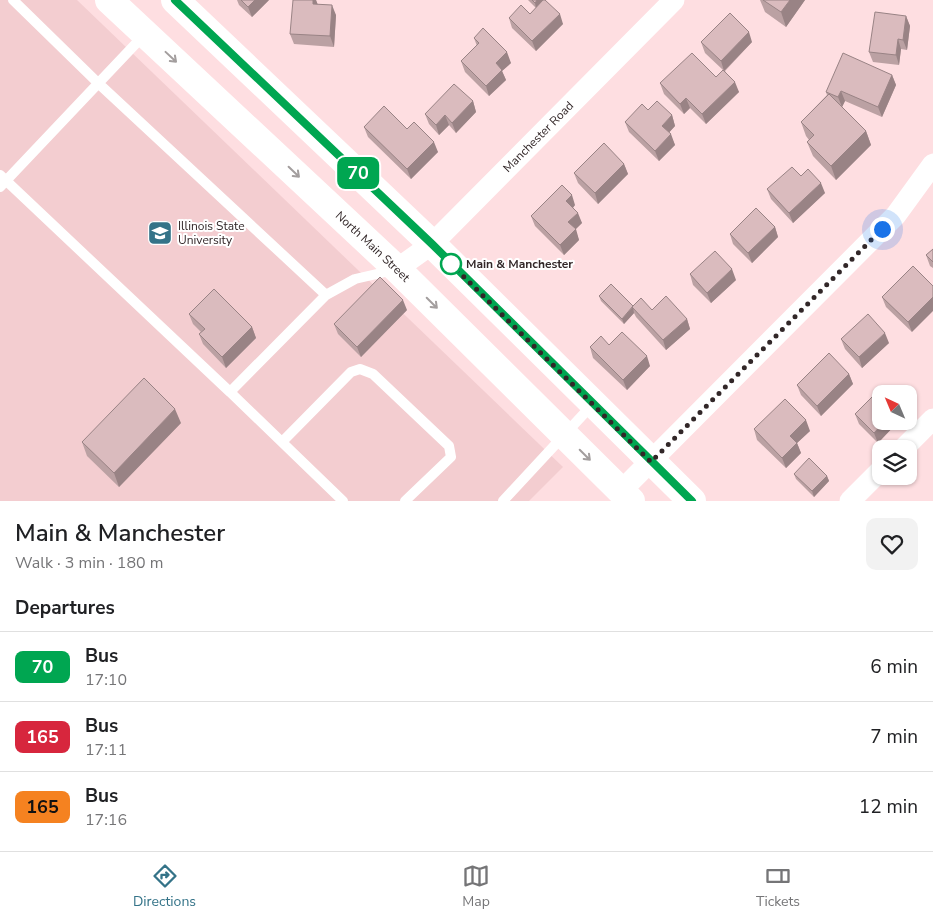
<!DOCTYPE html>
<meta charset="utf-8">
<style>
:root{--surface:#fff;--page:#f2f2f2;--text:#202124;--muted:#757577;--line:#e0e0e0;--accent:#347388}
body{margin:0;font-family:"Nunito Sans",sans-serif;background:var(--page);color:var(--text);height:100vh;display:flex;flex-direction:column;font-size:19px;white-space:nowrap}
*{box-sizing:border-box;margin:0}
p{font-size:16px;color:var(--muted)}
.icon{flex:none;width:28px;height:28px;fill:none;stroke:currentColor;stroke-width:2;stroke-linecap:round;stroke-linejoin:round}
.map{position:relative;height:501px;overflow:hidden}
.sheet{display:flex;flex-direction:column;background:var(--surface);flex:1}
.sheet>*{flex:none}
.badge{padding:0 10px;border-radius:8px;font-size:18px;line-height:32px}
.needle{width:32px;rotate:316deg}
.fabs{position:absolute;left:872px;top:385px;display:grid;gap:10px}
.fabs a{display:grid;place-items:center;width:45px;height:45px;border-radius:10px;background:var(--surface);box-shadow:0 1px 4px #0004;font-size:25px}
.you{position:absolute;width:25px;height:25px;margin:-12px;border:4px solid #fff;border-radius:50%;background:#1a73e8;box-shadow:0 0 0 8px #1a73e833}
.map>.badge{position:absolute;translate:-50% -50%;box-shadow:0 0 0 2px #fff}
h2{padding:0 15px;font-size:19px;line-height:45px}
.round{display:grid;place-items:center;flex:none;width:52px;height:52px;border-radius:10px;background:var(--page)}
.summary{display:flex;align-items:center;justify-content:space-between;height:85px;padding:0 15px}
h1{font-size:24px;font-weight:600;line-height:38px}
ul{padding:0;list-style:none}
li{display:flex;align-items:center;gap:15px;height:70px;padding:0 15px;border-top:1px solid var(--line)}
li div{flex:1}
li b{display:block;font-size:19px}
li em{font-style:normal}
li .badge{min-width:55px;font-weight:700;text-align:center}
.tabs{display:flex;justify-content:space-around;align-items:center;height:70px;border-top:1px solid var(--line);background:var(--surface);font-size:14px;color:var(--muted)}
.tabs a{display:grid;justify-items:center;gap:2px}
.tabs .selected{color:var(--accent)}
.map>svg:first-child{display:block}
</style>
<div class="map">
<svg width="933" height="501" viewBox="0 0 933 501">
<rect width="100%" height="100%" fill="#fedee1"/>
<path fill="#f3cdd0" d="M 0,0 L 77,0 L 563,467 L 529,501 L 0,501 Z"/>
<g fill="none" stroke-linecap="round" stroke-linejoin="round">
<path stroke="#fff" stroke-width="10" d="M 13,0 L 98,83 L 326,295
M 0,175 L 230,392 L 326,295 L 355,279 L 394,270
M 0,187 L 144,35
M 230,392 L 343,501
M 282,442 L 351,372 L 360,369 L 373,374 L 449,446 L 451,457 L 405,501
M 503,501 L 592,405"/>
<g stroke="#fff" stroke-width="21">
<path id="s1" d="M 397,269 L 432,244 L 674,0"/>
<path d="M 903,449 L 933,419"/>
<path d="M 621,491 L 896,215 L 933,164"/>
<path d="M 850,501 L 881,470"/>
</g>
<g stroke="#fff" stroke-width="28">
<path id="s2" d="M 109,0 L 397,269 L 631,501"/>
<path d="M 175,0 L 432,244 L 692,501"/>
</g>
</g>
<path fill="#bba1a3" d="M 237,0 L 269,0 L 252,17 L 239,5 Z
M 316,0 L 317,4 L 336,15 L 334,47 L 294,44 L 290,34 Z
M 528,0 L 545,0 L 563,24 L 536,51 L 512,28 L 509,18 L 530,14 L 536,8 Z
M 760,0 L 805,0 L 786,27 L 765,12 Z
M 906,16 L 910,26 L 907,50 L 901,49 L 899,65 L 873,62 L 869,52 Z
M 474,38 L 511,63 L 502,71 L 506,80 L 489,96 L 465,72 L 461,61 L 477,46 Z
M 701,42 L 752,42 L 725,71 L 739,92 L 706,124 L 690,108 L 684,114 L 664,94 L 660,83 L 716,77 L 723,70 L 705,53 Z
M 892,75 L 896,85 L 882,117 L 845,101 L 842,107 L 866,131 L 871,145 L 836,180 L 813,156 L 807,142 L 809,140 L 806,136 L 801,122 L 827,95 L 826,92 Z
M 473,101 L 476,112 L 456,133 L 449,125 L 439,135 L 429,124 L 425,114 Z
M 648,110 L 672,115 L 675,126 L 669,132 L 675,145 L 659,161 L 629,132 L 625,122 Z
M 364,127 L 407,129 L 438,152 L 411,179 L 368,137 Z
M 624,164 L 628,174 L 598,204 L 578,183 L 574,173 Z
M 801,176 L 825,193 L 793,223 L 771,199 L 767,189 Z
M 575,205 L 573,208 L 582,223 L 575,229 L 579,240 L 564,255 L 535,226 L 531,216 Z
M 775,227 L 778,237 L 752,263 L 733,244 L 730,234 Z
M 933,249 L 933,268 L 930,266 L 926,255 Z
M 913,266 L 912,332 L 886,307 L 882,297 Z
M 690,274 L 736,280 L 711,303 L 693,285 Z
M 599,296 L 633,306 L 687,319 L 690,329 L 666,350 L 636,317 L 634,313 L 624,324 L 601,301 Z
M 407,310 L 361,357 L 338,334 L 334,324 Z
M 189,314 L 252,327 L 256,338 L 226,368 L 203,344 L 199,334 L 201,332 L 193,324 Z
M 841,339 L 889,343 L 862,368 L 845,349 Z
M 609,345 L 650,366 L 627,390 L 593,358 L 590,347 Z
M 849,374 L 853,384 L 821,416 L 801,395 L 797,385 Z
M 855,414 L 881,421 L 895,421 L 896,424 L 878,443 L 859,424 Z
M 181,423 L 119,487 L 87,456 L 82,442 Z
M 754,429 L 810,431 L 797,443 L 801,453 L 786,468 L 757,440 Z
M 794,474 L 827,476 L 829,481 L 814,497 L 796,479 Z"/>
<path fill="#998385" d="M 255,0 L 269,0 L 252,17 L 248,7 Z
M 313,0 L 316,0 L 318,5 L 313,4 Z
M 537,0 L 545,0 L 536,8 L 535,3 Z
M 790,0 L 805,0 L 786,27 L 781,12 Z
M 332,5 L 336,15 L 334,47 L 330,36 Z
M 560,14 L 563,24 L 536,51 L 532,41 Z
M 906,16 L 910,26 L 907,50 L 903,40 Z
M 749,32 L 752,42 L 724,71 L 721,61 Z
M 898,39 L 901,49 L 899,65 L 896,55 Z
M 507,52 L 511,63 L 502,71 L 506,80 L 489,96 L 486,86 L 496,63 Z
M 892,75 L 896,85 L 882,117 L 878,107 Z
M 735,82 L 739,92 L 706,124 L 702,114 Z
M 841,91 L 845,101 L 842,107 L 838,97 Z
M 686,98 L 690,108 L 684,114 L 680,104 Z
M 473,101 L 476,112 L 456,133 L 452,123 Z
M 445,115 L 449,125 L 439,135 L 436,125 Z
M 672,115 L 675,126 L 666,136 L 662,126 Z
M 866,131 L 871,145 L 836,180 L 831,166 Z
M 671,134 L 675,145 L 659,161 L 655,151 Z
M 434,142 L 438,152 L 411,179 L 407,169 Z
M 624,164 L 628,174 L 598,204 L 595,193 Z
M 821,183 L 825,193 L 793,223 L 789,213 Z
M 572,195 L 575,205 L 570,211 L 566,201 Z
M 578,213 L 582,223 L 572,233 L 568,222 Z
M 775,227 L 778,237 L 752,263 L 748,253 Z
M 576,229 L 579,240 L 564,255 L 560,245 Z
M 732,269 L 736,280 L 711,303 L 707,293 Z
M 933,297 L 933,311 L 912,332 L 908,322 Z
M 403,300 L 407,310 L 361,357 L 357,347 Z
M 633,307 L 634,313 L 624,324 L 622,319 Z
M 687,319 L 690,329 L 666,350 L 663,340 Z
M 252,327 L 256,338 L 226,368 L 222,357 Z
M 885,333 L 889,343 L 862,368 L 859,357 Z
M 647,356 L 650,366 L 627,390 L 623,380 Z
M 849,374 L 853,384 L 821,416 L 817,406 Z
M 175,409 L 181,423 L 119,487 L 114,473 Z
M 806,420 L 810,431 L 797,443 L 801,453 L 786,468 L 782,458 L 790,436 Z
M 885,421 L 895,421 L 896,424 L 878,443 L 874,433 Z
M 827,476 L 829,481 L 814,497 L 812,491 Z"/>
<path fill="#dabbbe" stroke="#998385" d="M 241,0 L 255,0 L 248,7 Z
M 293,0 L 313,0 L 313,4 L 332,5 L 330,36 L 290,34 Z
M 532,0 L 537,0 L 535,3 Z
M 543,0 L 545,0 L 560,14 L 532,41 L 509,18 L 521,5 L 530,14 Z
M 763,0 L 790,0 L 781,12 Z
M 875,12 L 906,16 L 903,40 L 898,39 L 896,55 L 869,52 Z
M 730,13 L 749,32 L 721,61 L 701,42 Z
M 483,28 L 507,52 L 496,63 L 502,70 L 486,86 L 461,61 L 479,43 L 474,38 Z
M 692,53 L 716,77 L 723,70 L 735,82 L 702,114 L 686,98 L 680,104 L 660,83 Z
M 843,53 L 892,75 L 878,107 L 841,91 L 838,97 L 826,92 Z
M 454,84 L 473,101 L 452,123 L 445,115 L 436,125 L 425,114 Z
M 829,94 L 866,131 L 831,166 L 807,142 L 814,135 L 801,122 Z
M 657,101 L 672,115 L 662,126 L 671,134 L 655,151 L 625,122 L 642,104 L 648,110 Z
M 384,106 L 407,129 L 414,122 L 434,142 L 407,169 L 364,127 Z
M 604,143 L 624,164 L 595,193 L 574,173 Z
M 792,167 L 801,176 L 808,169 L 821,183 L 789,213 L 767,189 Z
M 562,185 L 572,195 L 566,201 L 578,213 L 568,222 L 576,229 L 560,245 L 531,216 Z
M 756,208 L 775,227 L 748,253 L 730,234 Z
M 933,249 L 933,262 L 926,255 Z
M 715,251 L 732,269 L 707,293 L 690,274 Z
M 913,266 L 933,286 L 933,297 L 908,322 L 882,297 Z
M 380,277 L 403,300 L 357,347 L 334,324 Z
M 611,284 L 633,306 L 622,319 L 599,296 Z
M 214,289 L 252,327 L 222,357 L 199,334 L 205,329 L 189,314 Z
M 666,296 L 687,319 L 663,340 L 632,307 L 641,298 L 652,310 Z
M 868,314 L 885,333 L 859,357 L 841,339 Z
M 622,332 L 647,356 L 623,380 L 590,347 L 601,336 L 609,345 Z
M 829,353 L 849,374 L 817,406 L 797,385 Z
M 144,378 L 175,409 L 114,473 L 82,442 Z
M 874,395 L 881,403 L 881,421 L 885,421 L 874,433 L 855,414 Z
M 785,399 L 806,420 L 790,436 L 797,443 L 782,458 L 754,429 Z
M 809,458 L 827,476 L 812,491 L 794,474 Z"/>
<defs><path id="oneway-shaft" d="M-6 0H5M1.5-3L5.5 0L1.5 3" fill="none" stroke-width="1.6" stroke-linecap="round" stroke-linejoin="round" transform="scale(1.25)"/></defs>
<g stroke="#a39e9e">
<use href="#oneway-shaft" transform="translate(171 57) rotate(43)"/>
<use href="#oneway-shaft" transform="translate(294 172) rotate(44)"/>
<use href="#oneway-shaft" transform="translate(432 303) rotate(45)"/>
<use href="#oneway-shaft" transform="translate(585 455) rotate(45)"/>
</g>
<g fill="none" stroke-linecap="round" stroke-linejoin="round">
<defs>
<path id="line" d="M 175,0 L 432,244 L 692,501"/>
</defs>
<use href="#line" stroke="#fff" stroke-width="11"/>
<use href="#line" stroke="#00a651" stroke-width="8"/>
<path stroke="#322728" stroke-width="5" stroke-dasharray="0 9" d="M 451,264 L 651,462 L 882,229"/>
</g>
<defs>
<symbol id="university-square" viewBox="-11 -11 22 22"><rect x="-9" y="-9" width="18" height="18" rx="4" fill="#347388" stroke="#fff"/><path d="M0-5L7-2L0 1L-7-2ZM-4 1L0 2.5L4 1V4Q0 6-4 4Z" fill="#fff"/></symbol>
</defs>
<g fill-rule="evenodd">
<use href="#university-square" x="146" y="219" width="28" height="28"/>
</g>
<circle fill="#fff" stroke="#00a651" stroke-width="2.5" cx="451" cy="264" r="10"/>
<g text-anchor="middle" dominant-baseline="central" stroke-width="4" stroke-linejoin="round" paint-order="stroke">
<g font-size="12" fill="#322728" stroke="#fff">
<text stroke="none"><textPath href="#s1" startOffset="194">Manchester Road</textPath></text>
<text stroke="none"><textPath href="#s2" startOffset="361">North Main Street</textPath></text>
</g>
<g font-size="12" fill="#322728" stroke="#fff" text-anchor="start">
<text x="178" y="226">Illinois State<tspan x="178" dy="14">University</tspan></text>
</g>
<g font-size="12" font-weight="bold" fill="#322728" stroke="#fff" text-anchor="start">
<text x="466" y="264">Main &amp; Manchester</text>
</g>
</g>
</svg>
<div class="fabs">
<a><svg class="needle" viewBox="-14 -14 28 28"><path d="M0-13l5 13h-10z" fill="#e53935"/><path d="M0 13l5-13h-10z" fill="#757577"/></svg></a>
<a><svg class="icon" aria-label="layers" viewBox="0 0 24 24"><path d="M12 4l9 5-9 5-9-5zM3 14l9 5 9-5"/></svg></a>
</div>
<div class="you" style="left:882px;top:229px"></div>
<b class="badge" style="left:358px;top:173px;background:#00a651;color:#fff">70</b>
</div>
<section class="sheet">
<div class="summary"><div><h1>Main &amp; Manchester</h1><p>Walk · 3 min · 180 m</p></div><a class="round"><svg class="icon" aria-label="heart" viewBox="0 0 24 24"><path d="M12 20l-8-8c-3-5 5-10 8-4 3-6 11-1 8 4z"/></svg></a></div>
<h2>Departures</h2>
<ul>
<li><span class="badge" style="background:#00a651;color:#fff">70</span><div><b>Bus</b><p>17:10</p></div><em>6 min</em></li>
<li><span class="badge" style="background:#d7263d;color:#fff">165</span><div><b>Bus</b><p>17:11</p></div><em>7 min</em></li>
<li><span class="badge" style="background:#f58220;color:#111">165</span><div><b>Bus</b><p>17:16</p></div><em>12 min</em></li>
</ul>
</section>
<nav class="tabs">
<a class="selected"><svg class="icon" aria-label="directions" viewBox="0 0 24 24"><path d="M12 3l9 9-9 9-9-9zM9 14v-3h6M13 9l2 2-2 2"/></svg>Directions</a>
<a><svg class="icon" aria-label="map" viewBox="0 0 24 24"><path d="M3 6l6-2 6 2 6-2v14l-6 2-6-2-6 2zM9 4v14M15 6v14"/></svg>Map</a>
<a><svg class="icon" aria-label="tickets" viewBox="0 0 24 24"><path d="M3 7h18v10H3zM15 7v10"/></svg>Tickets</a>
</nav>
